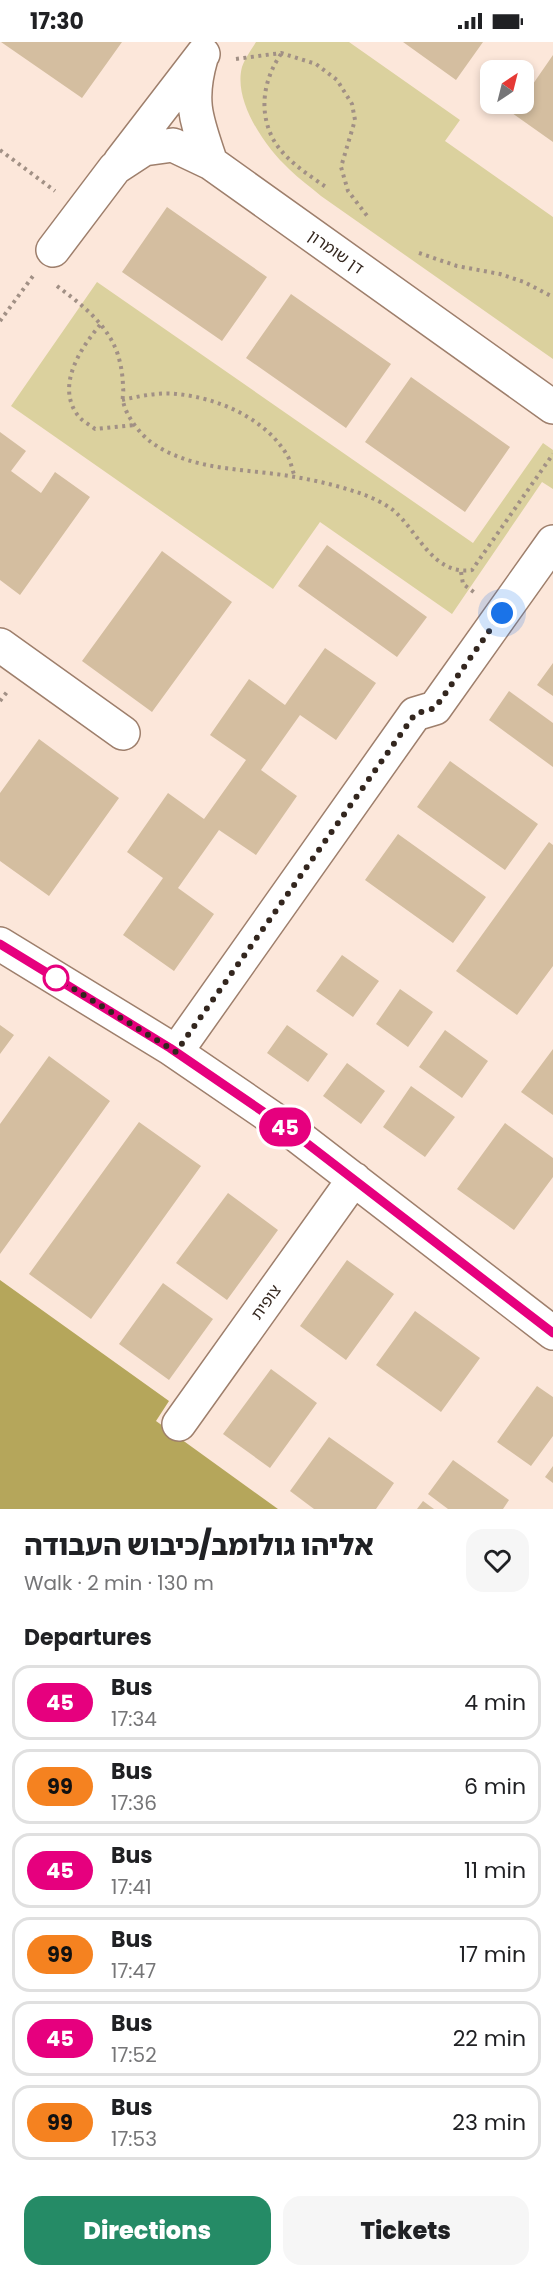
<!DOCTYPE html>
<meta charset="utf-8">
<style>
:root{--surface:#fff;--page:#f6f6f6;--text:#202124;--muted:#757577;--line:#e0e0e0;--accent:#258b66}
body{margin:0;font-family:Poppins,"Noto Sans Hebrew",sans-serif;background:var(--page);color:var(--text);height:100vh;display:flex;flex-direction:column;font-size:22px;white-space:nowrap}
*{box-sizing:border-box;margin:0}
p{font-size:20px;color:var(--muted)}
.icon{flex:none;width:33px;height:33px;fill:none;stroke:currentColor;stroke-width:2;stroke-linecap:round;stroke-linejoin:round}
.map{position:relative;height:1467px;overflow:hidden}
.drawer{display:flex;flex-direction:column;background:var(--surface);flex:1}
.drawer>*{flex:none}
.badge{padding:0 12px;border-radius:20px;font-size:21px;line-height:39px}
.needle{width:39px;rotate:35deg}
.fabs{position:absolute;left:480px;top:18px;display:grid;gap:12px}
.fabs a{display:grid;place-items:center;width:54px;height:54px;border-radius:12px;background:var(--surface);box-shadow:0 3px 9px #0003;font-size:30px}
.you{position:absolute;width:30px;height:30px;margin:-15px;border:4px solid #fff;border-radius:50%;background:#1a73e8;box-shadow:0 0 0 9px #1a73e833}
.map>.badge{position:absolute;translate:-50% -50%;box-shadow:0 0 0 3px #fff}
h2{padding:0 24px;font-size:22px;line-height:54px}
.round{display:grid;place-items:center;flex:none;width:63px;height:63px;border-radius:18px;background:var(--page)}
.head{display:flex;align-items:center;justify-content:space-between;height:102px;padding:0 24px}
h1{font-size:28px;font-weight:800;line-height:45px}
.button{display:flex;gap:12px;margin-top:auto;padding:12px 24px}
.button a{flex:1;height:69px;border-radius:18px;background:var(--accent);color:#fff;font-size:24px;font-weight:800;line-height:69px;text-align:center}
.button a+a{background:var(--page);color:var(--text)}
ul{padding:0;list-style:none}
li{display:flex;align-items:center;gap:18px;height:75px;margin:0 12px 9px;padding:0 12px;border:3px solid var(--line);border-radius:18px}
li div{flex:1}
li b{display:block;font-size:22px}
li em{font-style:normal}
li .badge{min-width:66px;font-weight:700;text-align:center}
.status{display:flex;justify-content:space-between;align-items:center;height:42px;padding:0 30px;background:var(--surface);direction:ltr}
.status svg{height:16px;fill:currentColor}
.map>svg:first-child{display:block}
</style>
<div class="status"><b>17:30</b><svg viewBox="0 0 49 12"><path d="M0 12V9h3v3zM5 12V6h3v6zM10 12V3h3v9zM15 12V0h3v12zM26 1h20v11H26zM47 4h2v5h-2z"/></svg></div>
<div class="map">
<svg width="553" height="1467" viewBox="0 0 553 1467">
<rect width="100%" height="100%" fill="#fce7da"/>
<path fill="#dbd19e" d="M 256,0 L 349,0 L 460,78 L 445,99 L 553,175 L 553,317 L 321,154 C 311,145 299,137 289,127 C 265,105 233,59 242,25 C 245,16 252,7 256,0 Z
M 97,240 L 473,501 L 543,401 L 553,408 L 553,447 L 542,440 L 452,572 L 320,480 L 273,547 L 11,364 Z"/>
<path fill="#b5a65b" d="M 0,1238 L 169,1359 L 156,1379 L 278,1467 L 0,1467 Z"/>
<path fill="#d4bea0" d="M 1,0 L 122,0 L 82,56 Z
M 403,0 L 483,0 L 456,38 Z
M 553,13 L 553,100 L 512,71 L 519,62 L 524,62 L 524,55 Z
M 167,165 L 267,235 L 222,299 L 122,230 Z
M 291,252 L 391,322 L 346,386 L 246,316 Z
M 411,335 L 510,405 L 465,470 L 365,400 Z
M 0,390 L 26,409 L 11,429 L 41,451 L 55,430 L 90,455 L 20,553 L 0,538 Z
M 327,503 L 427,575 L 397,615 L 298,544 Z
M 162,509 L 232,560 L 152,670 L 82,619 Z
M 325,606 L 376,641 L 336,698 L 300,673 L 261,728 L 297,754 L 256,813 L 219,788 L 178,846 L 214,872 L 174,929 L 123,893 L 163,836 L 127,810 L 168,751 L 204,777 L 246,718 L 210,693 L 249,637 L 285,663 Z
M 553,621 L 553,654 L 537,643 Z
M 509,649 L 553,681 L 553,725 L 489,678 Z
M 39,697 L 119,756 L 49,854 L 0,819 L 0,751 Z
M 450,719 L 538,782 L 505,828 L 417,765 Z
M 398,792 L 486,855 L 453,901 L 365,838 Z
M 549,800 L 553,803 L 553,924 L 517,973 L 456,929 Z
M 342,913 L 379,939 L 353,975 L 316,949 Z
M 400,947 L 433,970 L 408,1005 L 376,982 Z
M 0,983 L 14,993 L 0,1012 Z
M 287,983 L 328,1012 L 308,1040 L 267,1011 Z
M 445,988 L 488,1019 L 462,1056 L 419,1025 Z
M 553,1007 L 553,1073 L 521,1050 Z
M 49,1014 L 110,1059 L 0,1212 L 0,1082 Z
M 347,1021 L 385,1049 L 361,1082 L 323,1054 Z
M 411,1044 L 455,1075 L 425,1115 L 383,1085 Z
M 139,1080 L 201,1124 L 91,1277 L 29,1232 Z
M 505,1081 L 553,1116 L 553,1135 L 514,1188 L 457,1147 Z
M 228,1151 L 278,1188 L 227,1258 L 176,1221 Z
M 347,1218 L 394,1252 L 346,1318 L 300,1284 Z
M 163,1241 L 213,1277 L 169,1338 L 119,1302 Z
M 415,1269 L 480,1316 L 441,1370 L 376,1323 Z
M 271,1327 L 317,1361 L 270,1426 L 223,1392 Z
M 537,1344 L 553,1355 L 553,1394 L 531,1424 L 497,1400 Z
M 329,1395 L 394,1441 L 376,1467 L 314,1467 L 290,1449 Z
M 453,1418 L 509,1458 L 503,1467 L 448,1467 L 428,1452 Z
M 553,1424 L 553,1441 L 545,1435 Z
M 423,1459 L 434,1467 L 417,1467 Z"/>
<g fill="none" stroke-linecap="round" stroke-linejoin="round">
<defs>
<path id="minor" d="M 201,16 C 188,61 197,79 211,121
M 120,120 L 203,12
M 53,208 L 115,126 L 144,107 L 173,103 L 211,121 L 553,365
M 0,603 L 123,691
M 0,902 L 170,1006 L 287,1086 L 553,1291
M 176,1010 L 415,672 L 435,666 L 553,500
M 179,1382 L 354,1137"/>
</defs>
<use href="#minor" stroke="#9e7f6c" stroke-width="36"/>
<path stroke="#a19085" stroke-width="4" stroke-dasharray="3 4.5" stroke-linecap="butt" d="M 281,12 C 264,37 258,68 273,97 C 284,117 307,132 326,145
M 236,17 L 281,11 L 316,22 L 337,38 L 352,62 L 355,78 L 341,125 L 348,149 L 368,175
M 0,108 L 55,149
M 419,211 L 457,224 L 500,232 L 524,240 L 553,255
M 57,244 C 81,262 106,281 117,310 C 121,322 123,334 123,346 C 124,350 122,355 123,359 C 126,374 139,391 151,400 C 192,430 247,426 295,435 C 319,439 343,445 365,453 C 375,457 385,462 393,468 C 418,489 433,534 472,528 L 553,412
M 0,279 L 33,234
M 100,283 C 80,307 54,346 80,376 C 84,380 90,383 95,387 L 134,383
M 122,358 C 140,354 159,350 177,352 C 218,356 265,376 287,413 C 291,419 292,428 295,435
M 461,530 L 463,542 L 475,551
M 0,659 L 7,650"/>
<use href="#minor" stroke="#fff" stroke-width="33"/>
</g>
<g fill="none" stroke-linecap="round" stroke-linejoin="round">
<defs>
<path id="line" d="M 0,902 L 170,1006 L 287,1086 L 553,1291"/>
</defs>
<use href="#line" stroke="#fff" stroke-width="14"/>
<use href="#line" stroke="#e6007e" stroke-width="9"/>
<path stroke="#33261e" stroke-width="6" stroke-dasharray="0 10.8" d="M 56,936 L 176,1010 L 415,672 L 435,666 L 502,571"/>
</g>
<circle fill="#fff" stroke="#e6007e" stroke-width="3" cx="56" cy="936" r="12"/>
<g text-anchor="middle" dominant-baseline="central" stroke-width="4.5" stroke-linejoin="round" paint-order="stroke">
<g font-size="16" fill="#33261e" stroke="#fff">
<text transform="translate(336 210) rotate(35)">דן שומרון</text>
<text transform="translate(266 1260) rotate(-54)">צופית</text>
</g>
</g>
</svg>
<div class="fabs">
<a><svg class="needle" viewBox="-14 -14 28 28"><path d="M0-13l5 13h-10z" fill="#e53935"/><path d="M0 13l5-13h-10z" fill="#757577"/></svg></a>
</div>
<div class="you" style="left:502px;top:571px"></div>
<b class="badge" style="left:285px;top:1085px;background:#e6007e;color:#fff">45</b>
</div>
<section class="drawer">
<div class="head"><div><h1>אליהו גולומב/כיבוש העבודה</h1><p>Walk · 2 min · 130 m</p></div><a class="round"><svg class="icon" aria-label="heart" viewBox="0 0 24 24"><path d="M12 20l-8-8c-3-5 5-10 8-4 3-6 11-1 8 4z"/></svg></a></div>
<h2>Departures</h2>
<ul>
<li><span class="badge" style="background:#e6007e;color:#fff">45</span><div><b>Bus</b><p>17:34</p></div><em>4 min</em></li>
<li><span class="badge" style="background:#f58220;color:#111">99</span><div><b>Bus</b><p>17:36</p></div><em>6 min</em></li>
<li><span class="badge" style="background:#e6007e;color:#fff">45</span><div><b>Bus</b><p>17:41</p></div><em>11 min</em></li>
<li><span class="badge" style="background:#f58220;color:#111">99</span><div><b>Bus</b><p>17:47</p></div><em>17 min</em></li>
<li><span class="badge" style="background:#e6007e;color:#fff">45</span><div><b>Bus</b><p>17:52</p></div><em>22 min</em></li>
<li><span class="badge" style="background:#f58220;color:#111">99</span><div><b>Bus</b><p>17:53</p></div><em>23 min</em></li>
</ul>
<div class="button"><a>Directions</a><a>Tickets</a></div>
</section>
